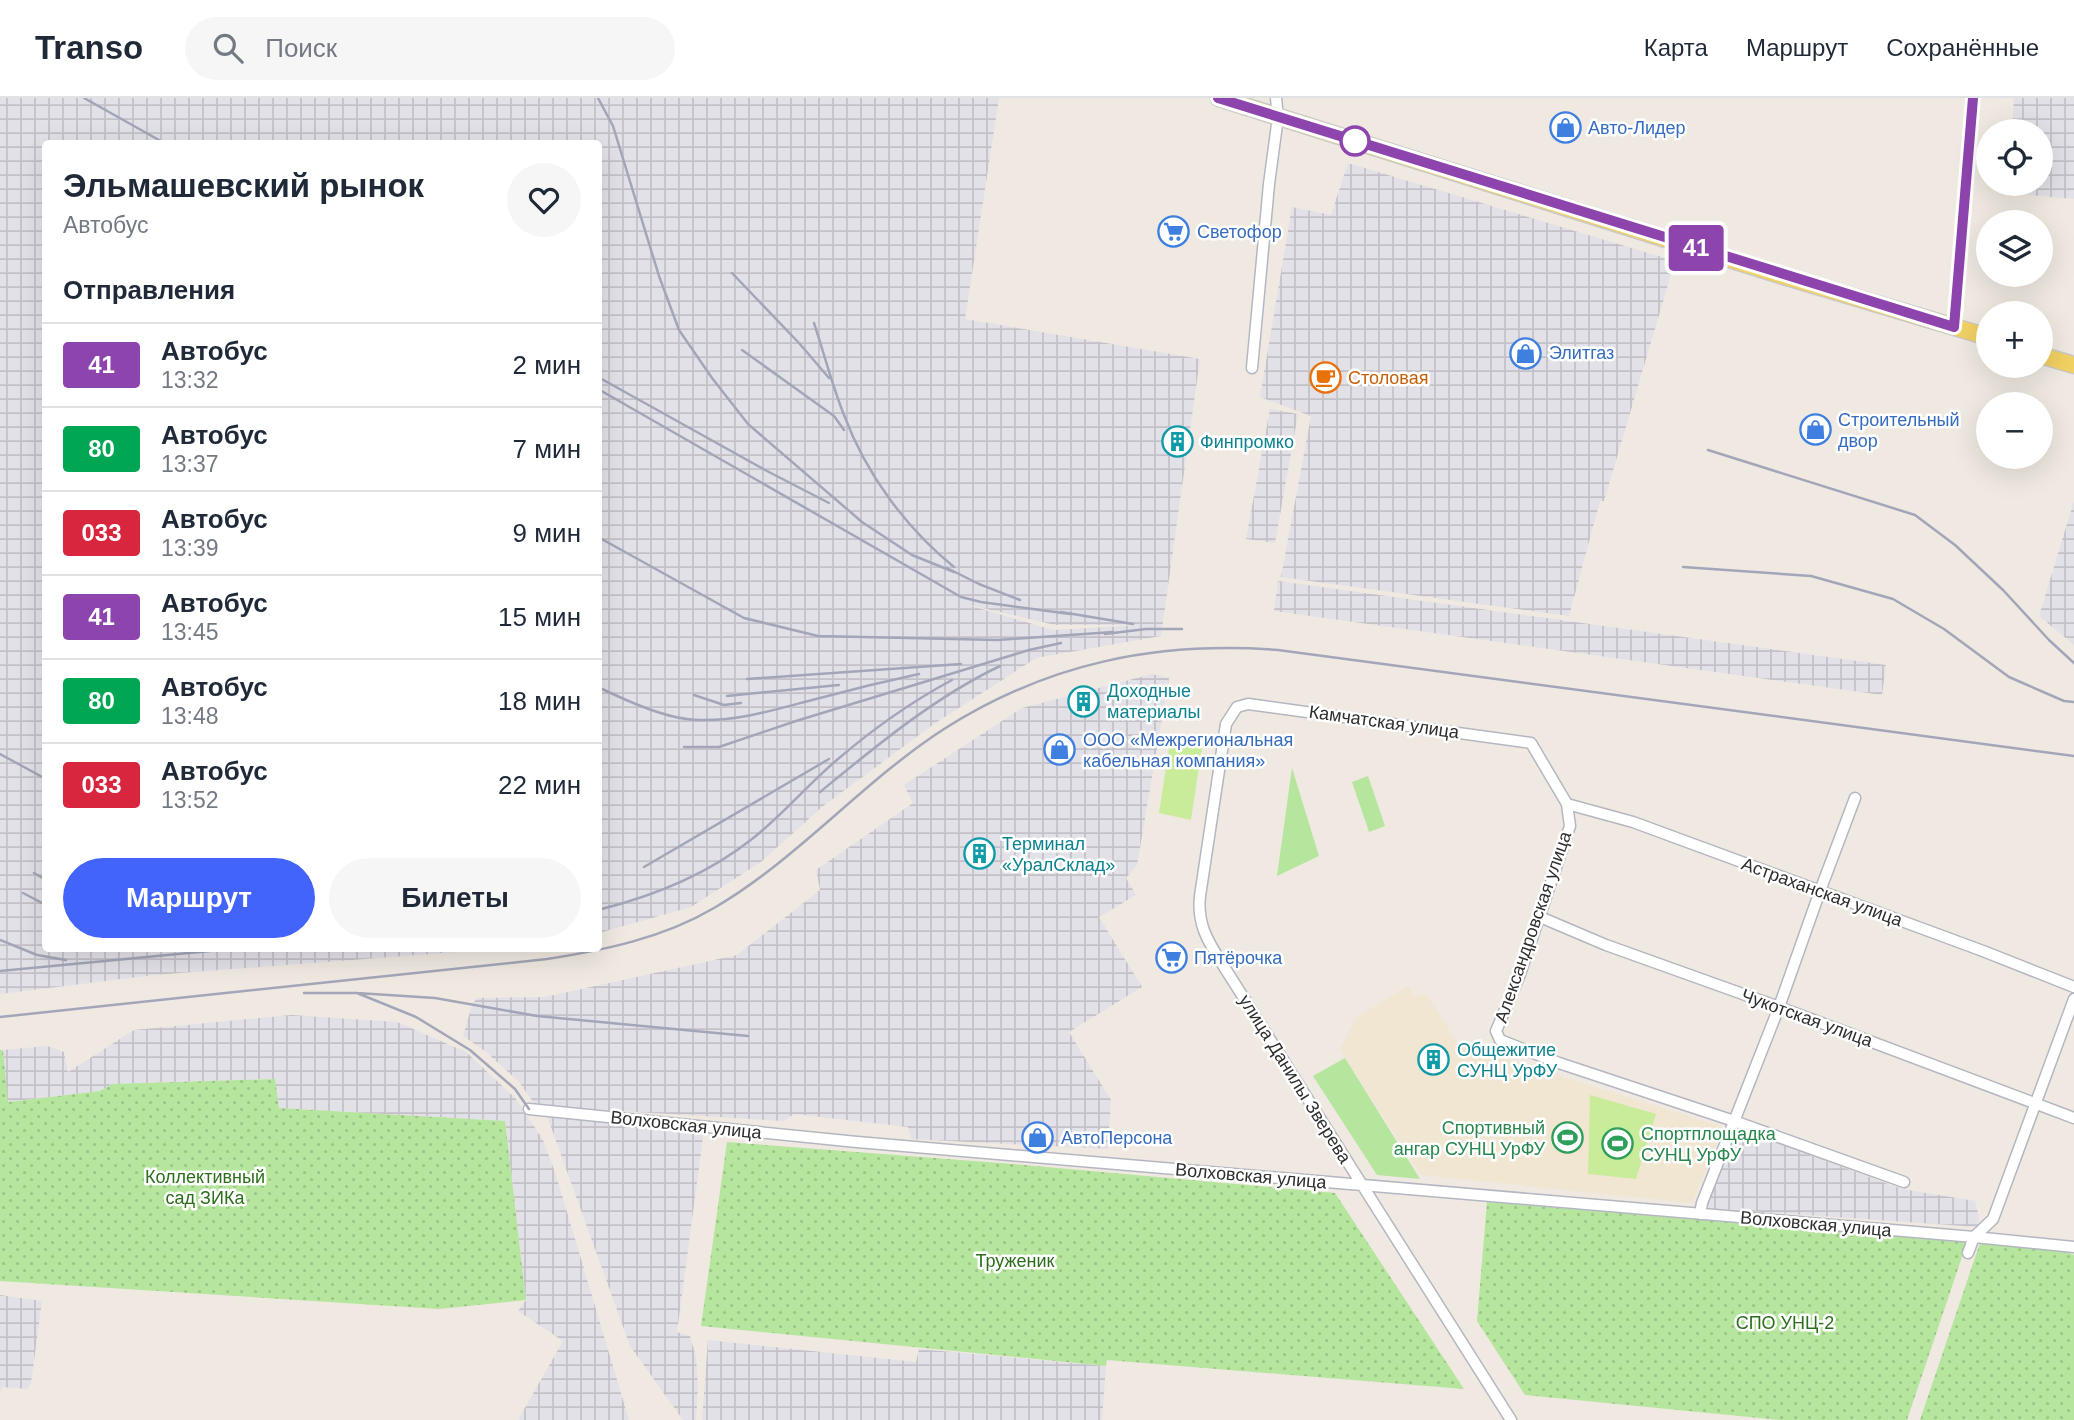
<!DOCTYPE html>
<html lang="ru">
<meta charset="utf-8">
<style>
:root{--surface:#fff;--page:#f6f6f7;--text:#1f2937;--muted:#747a83;--line:#e0e1e3;--accent:#4264fb}
body{margin:0;font-family:Arial,sans-serif;background:var(--page);color:var(--text);height:100vh;display:flex;flex-direction:column;font-size:26px;white-space:nowrap}
*{box-sizing:border-box;margin:0}
p{font-size:23px;color:var(--muted)}
.icon{flex:none;width:38px;height:38px;fill:none;stroke:currentColor;stroke-width:2;stroke-linecap:round;stroke-linejoin:round}
.map{position:relative;flex:1;overflow:hidden}
.drawer{position:absolute;left:42px;top:42px;width:560px;height:812px;display:flex;flex-direction:column;background:var(--surface);border-radius:7px;box-shadow:0 7px 28px #0002}
.drawer>*{flex:none}
.badge{padding:0 14px;border-radius:5px;font-size:24px;line-height:46px}
.controls{position:absolute;left:1976px;top:21px;display:grid;gap:14px}
.controls a{display:grid;place-items:center;width:77px;height:77px;border-radius:50%;background:var(--surface);box-shadow:0 7px 28px #0002;font-size:35px}
.map>.badge{position:absolute;translate:-50% -50%;box-shadow:0 0 0 4px #fff}
h2{padding:0 21px;font-size:26px;line-height:63px}
.round{display:grid;place-items:center;flex:none;width:74px;height:74px;border-radius:37px;background:var(--page)}
.overview{display:flex;align-items:center;justify-content:space-between;height:119px;padding:0 21px}
h1{font-size:33px;font-weight:800;line-height:52px}
.cta{display:flex;gap:14px;margin-top:auto;padding:14px 21px}
.cta a{flex:1;height:80px;border-radius:42px;background:var(--accent);color:#fff;font-size:28px;font-weight:800;line-height:80px;text-align:center}
.cta a+a{background:var(--page);color:var(--text)}
ul{padding:0;list-style:none}
li{display:flex;align-items:center;gap:21px;height:84px;padding:0 21px;border-top:2px solid var(--line)}
li div{flex:1}
li b{display:block;font-size:26px}
li em{font-style:normal}
li .badge{min-width:77px;font-weight:700;text-align:center}
header{display:flex;align-items:center;gap:42px;box-sizing:border-box;height:98px;padding:0 35px;background:var(--surface);border-bottom:2px solid var(--line)}
header strong{font-size:33px}
nav{display:flex;gap:38px;margin-inline-start:auto;font-size:24px}
.search{width:490px;height:63px;background:var(--page);display:flex;align-items:center;gap:18px;box-sizing:border-box;padding:0 24px;border-radius:38px;color:var(--muted);font-size:26px}
.map>svg:first-child{display:block}
</style>
<header>
<strong>Transo</strong>
<div class="search"><svg class="icon" aria-label="search" viewBox="0 0 24 24"><circle cx="10" cy="10" r="6"/><path d="M15 15l6 6"/></svg>Поиск</div>
<nav><a>Карта</a><a>Маршрут</a><a>Сохранённые</a></nav>
</header>
<div class="map">
<svg width="2074" height="1322" viewBox="0 0 2074 1322">
<defs>
<pattern id="industrial-grid" width="8" height="8" patternUnits="userSpaceOnUse" patternTransform="scale(1.75)"><rect width="8" height="8" fill="#e3e1e8"/><path d="M0 4h8M4 0v8" fill="none" stroke="#c3c1c7"/></pattern>
<pattern id="garden-dots" width="8" height="8" patternUnits="userSpaceOnUse" patternTransform="scale(1.75)"><rect width="8" height="8" fill="#b6e59e"/><path d="M2 2h.1M6 6h.1" fill="none" stroke="#9dc588" stroke-width="1.8" stroke-linecap="round"/></pattern>
</defs>
<rect width="100%" height="100%" fill="#efe9e1"/>
<path fill="url(#industrial-grid)" fill-rule="evenodd" d="M 0,0 L 999,0 L 965,221 L 1200,261 L 1161,538 L 1036,560 L 934,626 L 822,709 L 761,764 L 691,809 L 599,835 L 598,46 L 46,46 L 46,850 L 496,851 L 154,877 L 0,896 ZM 965,506 L 1055,527 L 1141,527 L 1053,532 Z
M 2014,0 L 2074,0 L 2074,101 L 2008,95 L 2008,86 L 2040,86 L 2040,33 L 2012,33 Z
M 1348,65 L 1675,163 L 1604,403 L 1600,403 L 1569,518 L 1281,479 L 1311,318 L 1260,299 L 1292,109 L 1331,117 Z
M 1270,311 L 1298,316 L 1275,445 L 1246,441 Z
M 2074,403 L 2074,547 L 2039,518 Z
M 1278,483 L 1886,567 L 1882,597 L 1274,513 Z
M 1152,576 L 1169,580 L 1137,767 L 1126,780 L 1136,797 L 1099,819 L 1142,889 L 1069,934 L 1111,1002 L 1108,1051 L 911,1041 L 908,1029 L 794,1016 L 784,1023 L 536,1008 L 519,984 L 485,953 L 463,938 L 472,907 L 477,900 L 545,899 L 737,857 L 820,792 L 816,772 L 913,705 L 904,687 L 1022,610 Z
M 291,917 L 397,924 L 466,954 L 516,1001 L 543,1042 L 556,1077 L 629,1322 L 518,1322 L 563,1243 L 518,1213 L 526,1202 L 505,1023 L 278,1010 L 274,981 L 112,986 L 100,993 L 7,1004 L 3,952 L 47,948 L 64,954 L 68,974 L 134,932 Z
M 547,1018 L 704,1032 L 677,1234 L 690,1238 L 696,1259 L 698,1290 L 696,1322 L 683,1322 L 630,1248 Z
M 1736,1030 L 1902,1091 L 1975,1103 L 1979,1119 L 1978,1129 L 1705,1110 Z
M 0,1197 L 42,1203 L 31,1285 L 27,1291 L 2,1289 L 0,1295 Z
M 708,1242 L 916,1264 L 919,1251 L 1106,1268 L 1102,1322 L 702,1322 Z"/>
<path fill="#f0e6d1" d="M 1408,888 L 1415,899 L 1426,896 L 1458,946 L 1723,1029 L 1692,1105 L 1421,1077 L 1340,952 L 1356,920 Z"/>
<path fill="#b6e59e" d="M 1292,670 L 1319,758 L 1277,778 Z
M 1368,678 L 1385,728 L 1369,734 L 1352,684 Z
M 1345,960 L 1420,1081 L 1377,1077 L 1313,978 Z"/>
<path fill="url(#garden-dots)" d="M 0,952 L 3,952 L 8,1004 L 100,993 L 112,986 L 275,981 L 279,1010 L 505,1023 L 526,1202 L 439,1211 L 0,1183 Z
M 727,1044 L 1013,1066 L 1335,1095 L 1464,1291 L 1107,1262 L 1106,1268 L 701,1228 Z
M 1487,1104 L 1967,1144 L 1907,1322 L 1780,1322 L 1525,1297 L 1477,1223 Z
M 1980,1145 L 2061,1152 L 2074,1157 L 2074,1322 L 1920,1322 Z"/>
<path fill="#c9ec9a" d="M 1170,644 L 1202,649 L 1191,722 L 1159,715 Z
M 1590,997 L 1656,1016 L 1636,1081 L 1588,1076 Z"/>
<g fill="none" stroke-linecap="round" stroke-linejoin="round">
<defs>
<path id="minor" d="M 1954,229 L 1973,0
M 1252,270 L 1269,86 L 1278,19 L 1276,0
M 1567,706 L 1633,724 L 1983,853 L 2074,889
M 1540,819 L 1606,847 L 1779,909 L 2074,1020
M 529,1011 L 857,1044 L 1974,1139 L 2074,1149
M 1700,1116 L 1702,1105 L 1779,909 L 1820,793 L 1855,700
M 1968,1155 L 1974,1139 L 1993,1121 L 2074,901
M 1511,1322 L 1221,864 C 1207,842 1197,825 1200,798 L 1226,626 L 1237,609 L 1248,606 L 1531,645 L 1567,706 L 1570,728 L 1519,879 L 1496,933 L 1500,942 L 1559,965 L 1734,1023 L 1904,1084"/>
<path id="primary" d="M 1219,0 L 1780,177 L 1988,239
M 2040,257 L 2074,267"/>
</defs>
<use href="#minor" stroke="#b4b7c1" stroke-width="13"/>
<use href="#primary" stroke="#c9c9c9" stroke-width="19"/>
<use href="#minor" stroke="#fff" stroke-width="10"/>
<use href="#primary" stroke="#f2d163" stroke-width="16"/>
<path stroke="#a3a6b8" stroke-width="2.5" d="M 84,0 L 166,46
M 598,0 L 613,28 L 659,178 L 679,232 L 712,280 L 748,326 L 862,424 L 912,457 L 954,474
M 732,175 L 799,245 L 829,280
M 814,225 C 824,255 832,287 844,317 C 866,376 906,430 954,469
M 742,252 L 834,318 L 844,332
M 598,279 L 767,373 L 829,405
M 598,291 L 961,499 L 981,504 L 1070,516
M 1708,352 L 1915,417 L 1955,447 L 2003,492 L 2049,542 L 2074,565
M 598,439 L 744,520 L 818,538 L 998,542 L 1113,534
M 1683,469 L 1811,478 L 1893,501 L 1944,531 L 2009,579 L 2064,603 L 2074,604
M 947,470 L 979,486 L 1020,502
M 1061,514 L 1133,526
M 1105,536 L 1146,531 L 1182,531
M 747,581 L 961,566
M 598,589 C 627,603 668,622 700,622 C 742,623 780,610 820,600 C 853,591 886,583 919,576
M 694,597 L 724,607 L 741,605
M 727,598 L 839,587
M 684,649 L 719,649 L 796,623 L 1029,552 L 1061,545
M 0,656 L 46,681
M 820,694 C 876,648 935,599 1000,568
M 644,769 L 829,661
M 34,775 L 46,782
M 23,795 L 46,807
M 598,812 C 654,798 707,777 752,741 C 783,717 808,686 838,661 C 873,631 911,604 952,582
M 0,842 L 37,857 L 66,862
M 0,873 L 241,850
M 304,895 L 357,895 L 416,919 L 470,952 L 515,991 L 529,1011
M 357,895 L 435,900 L 537,918 L 748,938
M 0,919 L 547,861 C 605,852 663,840 714,810 C 798,761 862,684 944,631 C 1048,565 1156,543 1278,552 L 2074,658"/>
</g>
<g fill="none" stroke-linecap="round" stroke-linejoin="round">
<defs>
<path id="line" d="M 1218,0 L 1954,229 L 1973,0"/>
</defs>
<use href="#line" stroke="#fff" stroke-width="16"/>
<use href="#line" stroke="#8e44ad" stroke-width="10"/>
</g>
<defs>
<symbol id="shop-ring" viewBox="-11 -11 22 22"><circle r="9.5" fill="#fff" stroke="#3f7fe0" stroke-width="1.5"/><path d="M-5-2.5h2.3a2.7 3.5 0 0 1 5.4 0H5L5.5 6h-11ZM-1.5-2.5h3a1.5 2.3 0 0 0-3 0Z" fill="#3f7fe0"/></symbol>
<symbol id="supermarket-ring" viewBox="-11 -11 22 22"><circle r="9.5" fill="#fff" stroke="#3f7fe0" stroke-width="1.5"/><path d="M-6-5.5h2.5l.6 2H6L4.5 2H-2.5L-4.4-4H-6ZM-1.5 3.2a1.3 1.3 0 1 0 .1 0ZM3 3.2a1.3 1.3 0 1 0 .1 0Z" fill="#3f7fe0"/></symbol>
<symbol id="cafe-ring" viewBox="-11 -11 22 22"><circle r="9.5" fill="#fff" stroke="#e8710a" stroke-width="1.5"/><path d="M-5.5-4.5H6V0H3Q3 3.5 0 3.5H-2.5Q-5.5 3.5-5.5 0ZM3-3.2v2h1.7v-2ZM-6 4.5H4V6H-6Z" fill="#e8710a"/></symbol>
<symbol id="building-ring" viewBox="-11 -11 22 22"><circle r="9.5" fill="#fff" stroke="#0f9aa8" stroke-width="1.5"/><path d="M-4-6H4V6H1V3H-1V6H-4ZM-2.5-4.3h1.7v1.8h-1.7ZM.8-4.3h1.7v1.8H.8ZM-2.5-1h1.7V.8h-1.7ZM.8-1h1.7V.8H.8Z" fill="#0f9aa8"/></symbol>
<symbol id="stadium-ring" viewBox="-11 -11 22 22"><circle r="9.5" fill="#fff" stroke="#2e9e5b" stroke-width="1.5"/><path d="M0-5a6.5 5 0 1 0 0 10a6.5 5 0 1 0 0-10ZM-3.5-1.8h7v3.6h-7Z" fill="#2e9e5b"/></symbol>
</defs>
<g fill-rule="evenodd">
<use href="#shop-ring" x="1548" y="12" width="35" height="35"/>
<use href="#supermarket-ring" x="1156" y="116" width="35" height="35"/>
<use href="#shop-ring" x="1508" y="238" width="35" height="35"/>
<use href="#cafe-ring" x="1308" y="262" width="35" height="35"/>
<use href="#shop-ring" x="1798" y="314" width="35" height="35"/>
<use href="#building-ring" x="1160" y="326" width="35" height="35"/>
<use href="#building-ring" x="1066" y="586" width="35" height="35"/>
<use href="#shop-ring" x="1042" y="634" width="35" height="35"/>
<use href="#building-ring" x="962" y="738" width="35" height="35"/>
<use href="#supermarket-ring" x="1154" y="842" width="35" height="35"/>
<use href="#building-ring" x="1416" y="944" width="35" height="35"/>
<use href="#shop-ring" x="1020" y="1022" width="35" height="35"/>
<use href="#stadium-ring" x="1550" y="1022" width="35" height="35"/>
<use href="#stadium-ring" x="1600" y="1028" width="35" height="35"/>
</g>
<circle fill="#fff" stroke="#8e44ad" stroke-width="3.5" cx="1355" cy="43" r="14"/>
<g text-anchor="middle" dominant-baseline="central" stroke-width="5" stroke-linejoin="round" paint-order="stroke">
<g font-size="18" fill="#366cbe" stroke="#fff" text-anchor="start">
<text x="1588" y="30">Авто-Лидер</text>
<text x="1197" y="134">Светофор</text>
<text x="1549" y="255">Элитгаз</text>
<text x="1838" y="322">Строительный<tspan x="1838" dy="21">двор</tspan></text>
<text x="1083" y="642">ООО «Межрегиональная<tspan x="1083" dy="21">кабельная компания»</tspan></text>
<text x="1194" y="860">Пятёрочка</text>
<text x="1061" y="1040">АвтоПерсона</text>
</g>
<g font-size="18" fill="#c56008" stroke="#fff" text-anchor="start">
<text x="1348" y="280">Столовая</text>
</g>
<g font-size="18" fill="#0d838f" stroke="#fff" text-anchor="start">
<text x="1200" y="344">Финпромко</text>
<text x="1107" y="593">Доходные<tspan x="1107" dy="21">материалы</tspan></text>
<text x="1002" y="746">Терминал<tspan x="1002" dy="21">«УралСклад»</tspan></text>
<text x="1457" y="952">Общежитие<tspan x="1457" dy="21">СУНЦ УрФУ</tspan></text>
</g>
<g font-size="18" fill="#2e2e2e" stroke="#fff">
<text transform="translate(1384 624) rotate(8)">Камчатская улица</text>
<text transform="translate(1822 794) rotate(20)">Астраханская улица</text>
<text transform="translate(1533 829) rotate(-71)">Александровская улица</text>
<text transform="translate(1807 920) rotate(20)">Чукотская улица</text>
<text transform="translate(1295 981) rotate(58)">улица Данилы Зверева</text>
<text transform="translate(686 1027) rotate(6)">Волховская улица</text>
<text transform="translate(1251 1078) rotate(5)">Волховская улица</text>
<text transform="translate(1816 1126) rotate(5)">Волховская улица</text>
</g>
<g font-size="18" fill="#27864d" stroke="#fff" text-anchor="end">
<text x="1545" y="1030">Спортивный<tspan x="1545" dy="21">ангар СУНЦ УрФУ</tspan></text>
<text x="1641" y="1036" text-anchor="start">Спортплощадка<tspan x="1641" dy="21">СУНЦ УрФУ</tspan></text>
</g>
<g font-size="18" fill="#2c6e1b" stroke="#fff">
<text x="205" y="1079">Коллективный<tspan x="205" dy="21">сад ЗИКа</tspan></text>
<text x="1015" y="1163">Труженик</text>
<text x="1785" y="1225">СПО УНЦ-2</text>
</g>
</g>
</svg>
<div class="controls">
<a><svg class="icon" aria-label="locate" viewBox="0 0 24 24"><circle cx="12" cy="12" r="6"/><path d="M12 2v4M12 18v4M2 12h4M18 12h4"/></svg></a>
<a><svg class="icon" aria-label="layers" viewBox="0 0 24 24"><path d="M12 4l9 5-9 5-9-5zM3 14l9 5 9-5"/></svg></a>
<a>+</a>
<a>−</a>
</div>
<b class="badge" style="left:1696px;top:150px;background:#8e44ad;color:#fff">41</b>
<section class="drawer">
<div class="overview"><div><h1>Эльмашевский рынок</h1><p>Автобус</p></div><a class="round"><svg class="icon" aria-label="heart" viewBox="0 0 24 24"><path d="M12 20l-8-8c-3-5 5-10 8-4 3-6 11-1 8 4z"/></svg></a></div>
<h2>Отправления</h2>
<ul>
<li><span class="badge" style="background:#8e44ad;color:#fff">41</span><div><b>Автобус</b><p>13:32</p></div><em>2 мин</em></li>
<li><span class="badge" style="background:#00a651;color:#fff">80</span><div><b>Автобус</b><p>13:37</p></div><em>7 мин</em></li>
<li><span class="badge" style="background:#d7263d;color:#fff">033</span><div><b>Автобус</b><p>13:39</p></div><em>9 мин</em></li>
<li><span class="badge" style="background:#8e44ad;color:#fff">41</span><div><b>Автобус</b><p>13:45</p></div><em>15 мин</em></li>
<li><span class="badge" style="background:#00a651;color:#fff">80</span><div><b>Автобус</b><p>13:48</p></div><em>18 мин</em></li>
<li><span class="badge" style="background:#d7263d;color:#fff">033</span><div><b>Автобус</b><p>13:52</p></div><em>22 мин</em></li>
</ul>
<div class="cta"><a>Маршрут</a><a>Билеты</a></div>
</section>
</div>
